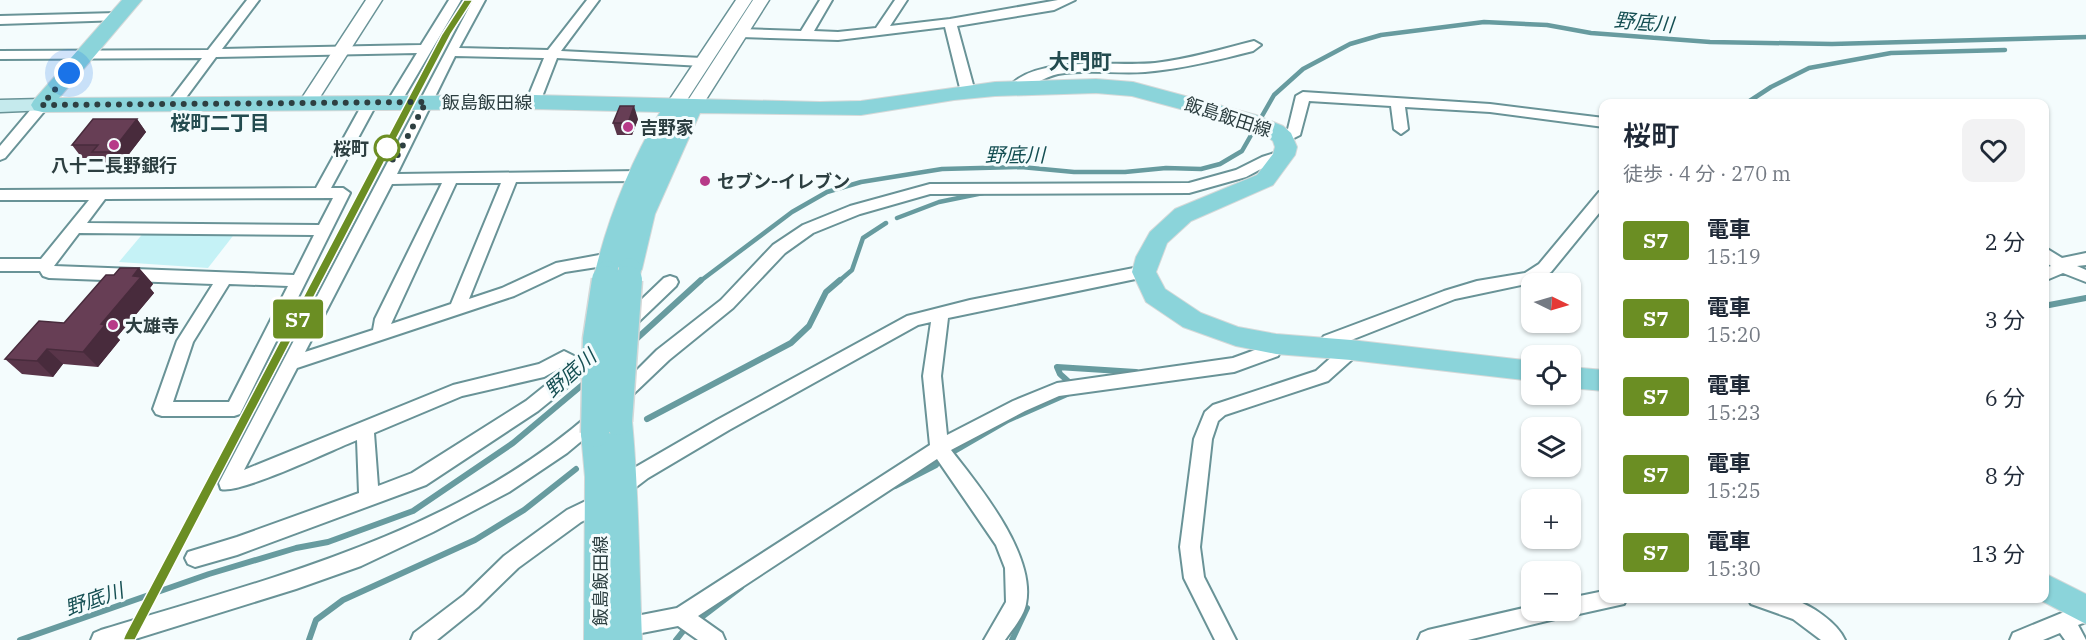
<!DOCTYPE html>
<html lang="ja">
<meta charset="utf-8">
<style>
:root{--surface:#fff;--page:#f2f2f3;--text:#1f2937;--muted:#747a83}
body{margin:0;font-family:"IBM Plex Serif","Noto Sans JP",serif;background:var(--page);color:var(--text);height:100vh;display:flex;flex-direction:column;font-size:22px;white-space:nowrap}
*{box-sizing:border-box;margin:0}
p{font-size:20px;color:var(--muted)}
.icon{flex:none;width:33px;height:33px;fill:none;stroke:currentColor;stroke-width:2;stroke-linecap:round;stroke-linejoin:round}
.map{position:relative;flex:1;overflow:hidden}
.drawer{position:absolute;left:1599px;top:99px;width:450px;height:504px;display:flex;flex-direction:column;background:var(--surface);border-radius:12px;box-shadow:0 2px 4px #0004}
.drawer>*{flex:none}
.badge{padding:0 12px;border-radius:4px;font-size:21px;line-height:39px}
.needle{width:39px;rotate:95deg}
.buttons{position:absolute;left:1521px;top:273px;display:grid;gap:12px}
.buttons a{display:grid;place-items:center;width:60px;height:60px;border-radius:12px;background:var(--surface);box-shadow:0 2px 4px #0004;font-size:30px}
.you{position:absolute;width:30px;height:30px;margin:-15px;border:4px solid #fff;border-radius:50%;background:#1a73e8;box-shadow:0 0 0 9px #1a73e833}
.map>.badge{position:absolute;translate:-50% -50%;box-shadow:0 0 0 3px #fff}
.round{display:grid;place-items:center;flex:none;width:63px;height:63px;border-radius:12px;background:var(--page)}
.summary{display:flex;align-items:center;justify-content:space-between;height:102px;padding:0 24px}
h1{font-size:28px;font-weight:600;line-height:45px}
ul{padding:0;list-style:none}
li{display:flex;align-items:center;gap:18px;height:78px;padding:0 24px}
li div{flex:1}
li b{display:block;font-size:22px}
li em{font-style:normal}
li .badge{min-width:66px;font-weight:700;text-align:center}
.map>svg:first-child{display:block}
</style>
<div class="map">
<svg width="2086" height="640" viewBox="0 0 2086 640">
<rect width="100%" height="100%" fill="#f4fcfd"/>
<path fill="#c5f2f6" d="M 145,231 L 236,232 L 208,268 L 119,262 Z"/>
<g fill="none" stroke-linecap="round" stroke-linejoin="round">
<path stroke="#679b9f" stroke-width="4.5" d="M 1745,104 L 1771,87 L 1809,68 L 1891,53 L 2005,50
M 897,218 L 939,202 L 983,193
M 699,282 L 792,212 L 827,192 L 861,182 L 942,169 L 1021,167 L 1074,172 L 1125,172 L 1166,168 L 1201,169 L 1220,164 L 1242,151 L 1274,95 L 1303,69 L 1350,44 L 1381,35 L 1484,22 L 1547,25 L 1591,33 L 1710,42 L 1832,44 L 2086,37
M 838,282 L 852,270 L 863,238 L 886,223"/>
<path stroke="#679b9f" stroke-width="6" d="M 2044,306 L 2086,298
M 633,342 L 701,280
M 1070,383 L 1060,374 L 1057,367 L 1136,372
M 647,419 L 791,343 L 809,326 L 826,292 L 840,280
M 951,453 L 1008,420 L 1067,394
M 895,486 L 936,465
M 703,616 L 741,587
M 20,640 L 209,574 L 296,548 L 328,542 L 413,511 L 513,443 L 587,381
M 309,640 L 316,620 L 343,600 L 475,540 L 524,510 L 576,469
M 676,640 L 684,630
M 1012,640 L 1027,608"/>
<defs>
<path id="minor" d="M 247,0 L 259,0 L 222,49 L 421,45 L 449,0 L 461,0 L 401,102 L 394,106 L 387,102 L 417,53 L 216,57 L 179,107 L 174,108 L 167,104 L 202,58 L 0,59 L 0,51 L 208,50 Z
M 473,0 L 485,0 L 459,48 L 548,50 L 587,0 L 599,0 L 561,51 L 702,58 L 709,62 L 702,66 L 557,58 L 540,102 L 533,106 L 526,102 L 544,58 L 455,56 L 397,174 L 640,171 L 647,176 L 640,181 L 516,182 L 469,299 L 502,288 L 556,263 L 610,253 L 616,255 L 618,259 L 616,263 L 610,265 L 565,272 L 514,296 L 297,368 L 244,470 L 453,385 L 539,364 L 564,351 L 578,358 C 586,351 592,342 604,345 L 606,350 L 586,372 L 538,411 L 426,485 L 237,555 L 195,567 L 188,564 L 185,558 L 188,552 L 237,537 L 359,493 L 357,440 C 334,449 239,495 221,489 L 219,483 ZM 442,183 L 375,319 L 373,330 L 305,352 L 392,184 ZM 456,183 L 501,183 L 451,304 L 391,324 ZM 564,366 L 567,368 L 526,401 L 412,473 L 378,486 L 374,433 L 462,396 L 544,377 Z
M 820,0 L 832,0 L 814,31 L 838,32 L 876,28 L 895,0 L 907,0 L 890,26 L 950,19 L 1058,0 L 1075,0 L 1054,10 L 957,26 L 975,92 L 968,96 L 961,92 L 945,27 L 838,40 L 741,37 L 735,33 L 741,29 L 801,31 Z
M 117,13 L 123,17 L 122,20 L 0,24 L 0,16 Z
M 1254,41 L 1261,45 L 1253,51 C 1218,60 1181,69 1145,72 C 1116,74 1086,69 1058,74 C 1044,77 1021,92 1011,90 L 1009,87 C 1036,54 1117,67 1155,63 C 1189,59 1222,49 1254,41 Z
M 1303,92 L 1490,104 L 1604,118 L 1604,127 L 1490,112 L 1405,107 L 1408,129 L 1401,134 L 1394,129 L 1391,106 L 1309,101 L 1300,135 L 1288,141 L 1278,141 L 1276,138 L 1288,129 L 1296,96 Z
M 370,99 L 377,103 L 331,188 L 343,188 L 350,193 L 240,414 L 234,416 L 162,416 L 156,414 L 153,409 L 177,341 L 213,284 L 49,278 L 43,276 L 40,271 L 0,271 L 0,259 L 41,259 L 89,200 L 0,200 L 0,190 L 316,188 L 363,103 ZM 333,198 L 319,225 L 87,223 L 105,199 ZM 79,233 L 314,235 L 294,275 L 54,266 ZM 229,284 L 288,286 L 229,402 L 173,402 L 193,342 Z
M 42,101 L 47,102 L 49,105 L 47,108 L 5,158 L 0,160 L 0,146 L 37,102 Z
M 1284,150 L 1289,152 L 1291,155 L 1289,158 L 1272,163 L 1246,177 L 1189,193 L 930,194 L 860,214 L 813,233 L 785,253 L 733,308 L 669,360 L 626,401 L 620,403 L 614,401 L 611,396 L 657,350 L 721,300 L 773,245 L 803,225 L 850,206 L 930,184 L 1189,183 L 1236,170 L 1262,157 Z
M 1604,191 L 1604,207 L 1551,272 L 1535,282 L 1455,299 L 1336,346 C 1329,352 1325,356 1316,353 L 1314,348 L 1324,336 L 1444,291 L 1477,281 L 1525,273 L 1539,264 L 1599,192 Z
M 2044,247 L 2062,258 L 2086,253 L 2086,265 L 2077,266 L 2086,270 L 2086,282 L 2063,273 L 2044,281 L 2044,268 L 2051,266 L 2044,261 Z
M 1144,266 L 1150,268 L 1152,272 L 1150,276 L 948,318 L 941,376 L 947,435 L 1013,401 L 1057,383 L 1233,358 L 1266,346 L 1270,339 L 1276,338 L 1282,339 L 1284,344 L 1278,356 L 1234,372 L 1059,396 L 1025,411 L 951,450 C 980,487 1036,555 1026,604 C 1024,616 1012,630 1005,640 L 984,640 L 1006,602 L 1005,568 L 996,545 L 937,459 L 698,616 L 722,633 L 725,640 L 698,640 L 678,626 L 626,636 L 619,634 L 616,627 L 619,620 L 626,618 L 677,608 L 930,445 L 923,376 L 931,322 L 918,325 L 729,430 L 648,478 L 606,510 L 581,522 L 518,568 L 478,607 L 437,640 L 411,640 L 414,633 L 464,595 L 504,556 L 567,510 L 592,498 L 634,468 L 717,420 L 907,316 L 970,300 Z
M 670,276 L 676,278 L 678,282 L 676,286 L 630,330 L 624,332 L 618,330 L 616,326 L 618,322 L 664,278 Z
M 1351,343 L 1357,345 L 1359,350 L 1357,355 L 1328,381 L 1225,415 L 1218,421 L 1212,439 L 1200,547 L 1204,577 L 1236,640 L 1215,640 L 1184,578 L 1180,547 L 1194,439 L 1205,412 L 1213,405 L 1316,371 L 1345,345 Z
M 597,411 L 603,413 L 606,418 L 603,423 L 567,453 L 509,492 L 433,532 L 361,566 L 296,589 L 132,640 L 91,640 L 94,633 L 101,630 C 272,578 453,534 591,413 Z
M 1604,591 L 1604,598 L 1627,598 L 1624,604 L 1570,616 L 1563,614 L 1555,619 L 1468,640 L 1418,640 L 1421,633 L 1428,630 L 1532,606 L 1532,610 L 1570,610 L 1570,598 Z
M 1748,598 C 1762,598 1779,596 1792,599 C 1811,605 1837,622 1845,640 L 1821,640 L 1793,619 L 1751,604 Z
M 2086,603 L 2086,622 L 2078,625 L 2086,640 L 2065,640 L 2060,633 L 2043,640 L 2010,640 L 2013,633 Z"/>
<path id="tertiary" d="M 366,0 L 382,0 L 313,108 L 301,108 L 298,104 Z
M 736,0 L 752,0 L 681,109 L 669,109 L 666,105 Z
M 753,0 L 769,0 L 700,109 L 688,109 L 685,105 Z"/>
<path id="secondary" d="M 42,99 L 49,100 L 52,105 L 49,110 L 0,112 L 0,100 Z"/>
<path id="primary" d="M 122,0 L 142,0 L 59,98 L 533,95 L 820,102 L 861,101 L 995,82 L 1096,79 L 1133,82 L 1256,115 L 1283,126 L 1291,133 L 1297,147 L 1295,155 L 1273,185 L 1191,221 L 1167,243 L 1156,272 L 1165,289 L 1201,313 L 1238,327 L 1276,334 L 1351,340 L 1532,361 L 1532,381 L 1351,360 L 1276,354 L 1236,346 L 1183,327 L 1146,302 L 1132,272 L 1136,257 L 1150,232 L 1175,209 L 1257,175 L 1273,154 L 1275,147 L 1273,141 L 1267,136 L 1240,125 L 1132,96 L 1096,93 L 995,96 L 954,100 L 861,115 L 700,113 L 655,214 L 642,269 L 639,275 L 630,278 L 621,275 L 619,272 L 616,278 L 607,281 L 598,278 L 595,272 C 609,215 631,162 660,112 L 533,109 L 42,112 L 34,110 L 31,105 L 34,100 Z
M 1570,367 L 1604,370 L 1604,391 L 1570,388 Z
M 618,410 L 628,413 L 632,421 C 639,494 639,567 642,640 L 584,640 L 585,477 L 581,433 L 585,425 L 595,422 L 605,425 L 608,413 Z
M 2044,573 L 2086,594 L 2086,624 L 2036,598 L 2044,598 Z"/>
</defs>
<use href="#minor" stroke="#699397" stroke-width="4"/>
<use href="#tertiary" stroke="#699397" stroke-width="3"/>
<use href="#secondary" stroke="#699397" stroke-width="3"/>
<use href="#primary" stroke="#d5d9d9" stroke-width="2"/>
<use href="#minor" fill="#fff" fill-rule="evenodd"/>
<use href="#tertiary" fill="#fff" fill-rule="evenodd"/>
<use href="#secondary" fill="#c5eaed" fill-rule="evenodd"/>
<use href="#primary" fill="#8bd4da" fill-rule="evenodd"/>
<defs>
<path id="rail-far1" d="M 317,282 L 447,34 L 468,0"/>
<path id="rail" d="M 130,640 L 318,280"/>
</defs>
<use href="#rail-far1" stroke="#839192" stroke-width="6"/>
<use href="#rail" stroke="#839192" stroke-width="8"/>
<use href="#rail-far1" stroke="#f4fcfd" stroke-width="4" stroke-dasharray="11" stroke-linecap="butt"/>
<use href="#rail" stroke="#f4fcfd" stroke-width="5" stroke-dasharray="15" stroke-linecap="butt"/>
<defs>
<path id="primary-bridge-far1" d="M 606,282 L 607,272
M 628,282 L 630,269"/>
<path id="primary-bridge" d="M 618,421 L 628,280
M 595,433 L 597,339 L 606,280"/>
</defs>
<use href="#primary-bridge-far1" stroke="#d5d9d9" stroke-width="24" stroke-linecap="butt"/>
<use href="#primary-bridge" stroke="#d5d9d9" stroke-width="31" stroke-linecap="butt"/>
<use href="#primary-bridge-far1" stroke="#8bd4da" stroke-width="22"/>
<use href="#primary-bridge" stroke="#8bd4da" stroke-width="28"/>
</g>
<path fill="#593549" d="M 137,119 L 146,132 L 126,158 L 119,164 L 102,164 L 97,158 L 82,158 L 72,145 Z
M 638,119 L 632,135 L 617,135 L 613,123 Z
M 139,268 L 153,284 L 150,288 L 154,293 L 117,337 L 120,340 L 98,367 L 63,364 L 53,377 L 22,374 L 5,359 L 64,323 L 114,275 Z"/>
<path fill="#482b3c" d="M 634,106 L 638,119 L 632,135 L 628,123 Z
M 137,119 L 146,132 L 126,158 L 119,164 L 109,152 Z
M 139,268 L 153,284 L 150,288 L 154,293 L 117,337 L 120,340 L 98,367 L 83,352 L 133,276 Z
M 47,349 L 63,364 L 53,377 L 37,361 Z"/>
<path fill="#673e55" stroke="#482b3c" stroke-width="1.5" d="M 620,106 L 634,106 L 628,123 L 613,123 Z
M 93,119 L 137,119 L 116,146 L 109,152 L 92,152 L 98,145 L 72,145 Z
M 120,268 L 139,268 L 133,276 L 141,277 L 101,324 L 105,325 L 83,352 L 47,349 L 37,361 L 5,359 L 39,321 L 64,323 L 106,275 L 114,275 Z"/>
<path fill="#6b8e23" stroke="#fff" stroke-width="1.5" d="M 464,0 L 473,0 L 451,34 L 135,640 L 123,640 L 125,635 L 442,34 Z"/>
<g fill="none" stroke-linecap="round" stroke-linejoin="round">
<path stroke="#2d3f41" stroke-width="6" stroke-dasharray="0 10.8" d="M 69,73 L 42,105 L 426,102 L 394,162 L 387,148"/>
</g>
<g fill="#b73a88" stroke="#f4fcfd" stroke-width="2">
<circle cx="628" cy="127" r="6"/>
<circle cx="114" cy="145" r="6"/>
<circle cx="705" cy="181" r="6"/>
<circle cx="113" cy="325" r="6"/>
</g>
<circle fill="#fff" stroke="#6b8e23" stroke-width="3" cx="387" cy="148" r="12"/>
<g text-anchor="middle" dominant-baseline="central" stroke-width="6" stroke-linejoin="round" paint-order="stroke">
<g font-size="18" fill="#2d3f41" stroke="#f4fcfd">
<text x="487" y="102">飯島飯田線</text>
<text transform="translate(1228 117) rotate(18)">飯島飯田線</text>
<text transform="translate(600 581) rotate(-90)">飯島飯田線</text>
</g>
<g font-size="18" font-weight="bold" fill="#2d3f41" stroke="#f4fcfd" text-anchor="start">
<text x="640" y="127">吉野家</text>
<text x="114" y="165" text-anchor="middle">八十二長野銀行</text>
<text x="717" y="181">セブン-イレブン</text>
<text x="125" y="325">大雄寺</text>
</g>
<g font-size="18" font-weight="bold" fill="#2d3f41" stroke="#f4fcfd" text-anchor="end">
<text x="369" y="148">桜町</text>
</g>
<g font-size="20" font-style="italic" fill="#154f53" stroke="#f4fcfd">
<text transform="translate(1644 22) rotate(5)">野底川</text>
<text x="1015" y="154">野底川</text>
<text transform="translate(570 373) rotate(-41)">野底川</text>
<text transform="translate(94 599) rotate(-19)">野底川</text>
</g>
<g font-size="20" font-weight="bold" fill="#234b4f" stroke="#f4fcfd">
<text x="220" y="122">桜町二丁目</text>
</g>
<g font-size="21" font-weight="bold" fill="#234b4f" stroke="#f4fcfd">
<text x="1080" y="61">大門町</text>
</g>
</g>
</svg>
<div class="buttons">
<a><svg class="needle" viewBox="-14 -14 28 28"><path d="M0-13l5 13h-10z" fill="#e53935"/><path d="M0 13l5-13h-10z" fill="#747a83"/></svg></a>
<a><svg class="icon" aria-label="locate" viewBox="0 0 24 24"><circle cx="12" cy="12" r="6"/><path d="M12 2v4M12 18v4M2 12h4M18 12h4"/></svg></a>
<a><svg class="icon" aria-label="layers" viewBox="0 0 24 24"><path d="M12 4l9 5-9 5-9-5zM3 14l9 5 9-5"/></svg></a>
<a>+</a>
<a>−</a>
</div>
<div class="you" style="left:69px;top:73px"></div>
<b class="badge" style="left:298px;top:319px;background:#6b8e23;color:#fff">S7</b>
<section class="drawer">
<div class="summary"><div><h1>桜町</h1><p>徒歩 · 4 分 · 270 m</p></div><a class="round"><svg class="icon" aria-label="heart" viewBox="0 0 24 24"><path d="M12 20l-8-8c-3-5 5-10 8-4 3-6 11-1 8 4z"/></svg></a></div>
<ul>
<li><span class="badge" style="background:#6b8e23;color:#fff">S7</span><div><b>電車</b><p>15:19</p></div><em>2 分</em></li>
<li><span class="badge" style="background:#6b8e23;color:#fff">S7</span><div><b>電車</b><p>15:20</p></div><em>3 分</em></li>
<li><span class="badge" style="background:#6b8e23;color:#fff">S7</span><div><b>電車</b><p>15:23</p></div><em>6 分</em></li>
<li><span class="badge" style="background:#6b8e23;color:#fff">S7</span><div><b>電車</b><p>15:25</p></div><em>8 分</em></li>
<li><span class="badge" style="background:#6b8e23;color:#fff">S7</span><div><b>電車</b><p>15:30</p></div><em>13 分</em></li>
</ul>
</section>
</div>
